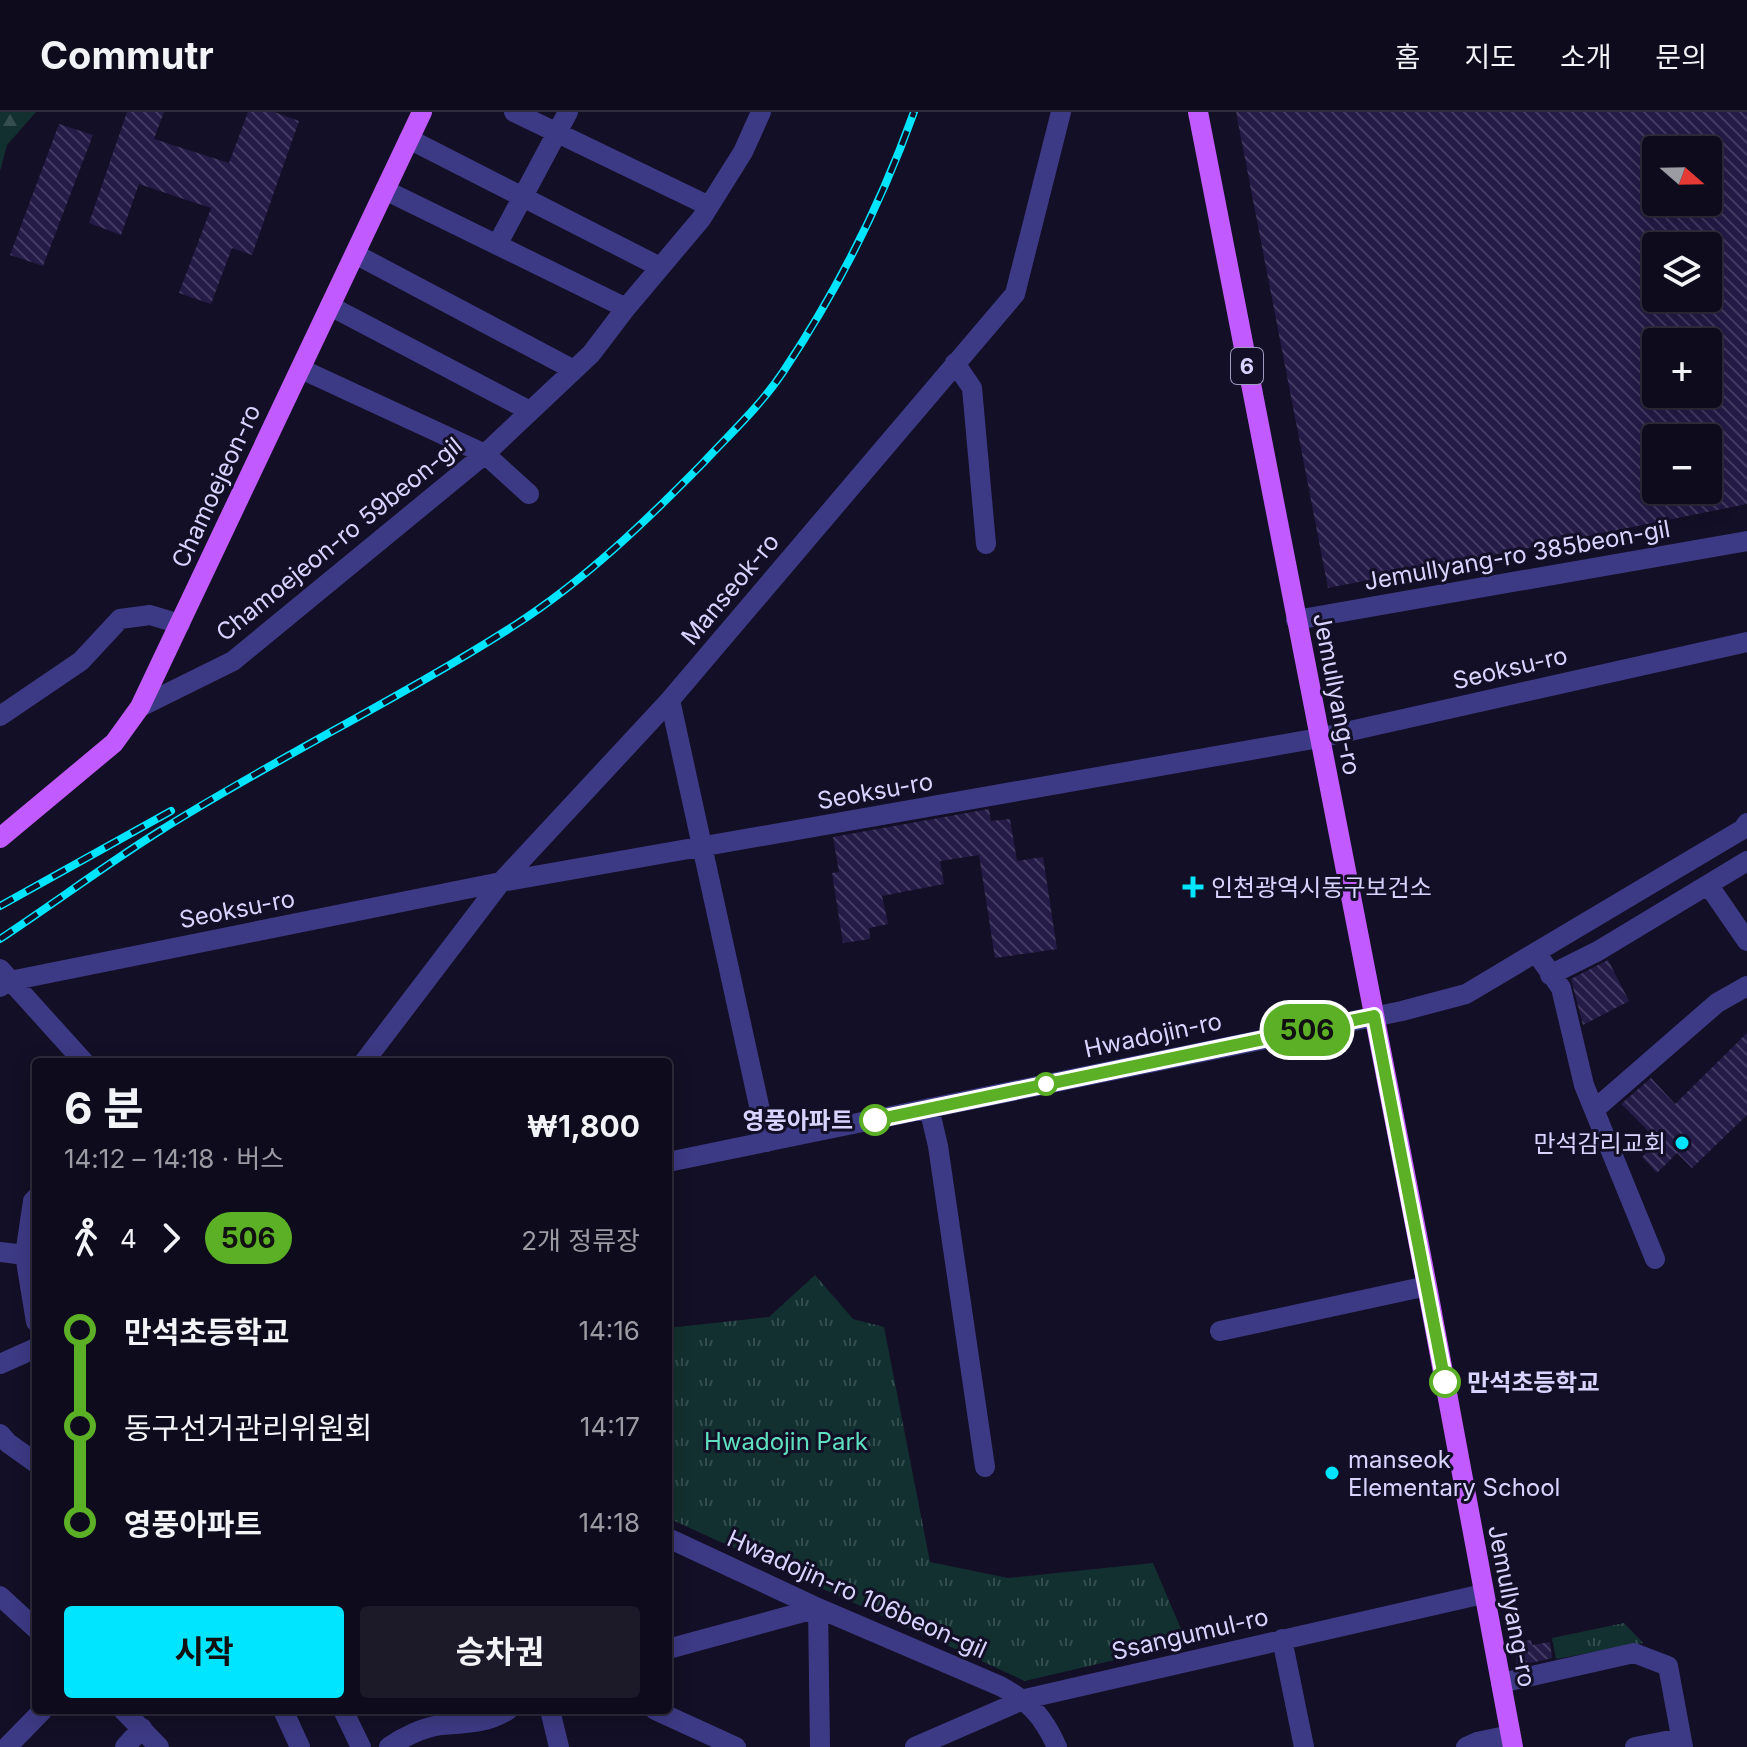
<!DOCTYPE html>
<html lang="ko">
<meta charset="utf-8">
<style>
:root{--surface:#0e0b1c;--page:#1c1929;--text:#f1f3f6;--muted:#9b9ba3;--line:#2e2b3b;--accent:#00e5ff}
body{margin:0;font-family:Inter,"Noto Sans KR",sans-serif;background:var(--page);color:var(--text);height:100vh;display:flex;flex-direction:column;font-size:30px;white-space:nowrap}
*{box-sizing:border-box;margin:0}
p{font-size:26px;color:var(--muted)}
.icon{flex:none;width:44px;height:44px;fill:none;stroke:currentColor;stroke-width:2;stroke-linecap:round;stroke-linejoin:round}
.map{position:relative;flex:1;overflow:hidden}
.side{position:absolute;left:32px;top:946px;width:640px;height:656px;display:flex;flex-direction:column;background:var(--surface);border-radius:8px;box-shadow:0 4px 20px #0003,0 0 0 2px var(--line)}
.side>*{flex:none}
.badge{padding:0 16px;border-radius:26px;font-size:28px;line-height:52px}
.needle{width:52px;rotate:110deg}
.fabs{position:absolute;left:1642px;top:24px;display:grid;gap:16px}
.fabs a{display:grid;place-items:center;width:80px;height:80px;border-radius:8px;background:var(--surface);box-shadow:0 4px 20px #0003,0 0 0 2px var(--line);font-size:40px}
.map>.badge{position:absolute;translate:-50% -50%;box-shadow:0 0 0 4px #fff}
.legs{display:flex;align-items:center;gap:12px;height:88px;padding:0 32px;font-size:26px}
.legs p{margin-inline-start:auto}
.headline{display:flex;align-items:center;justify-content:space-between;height:136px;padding:0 32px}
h1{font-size:44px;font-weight:700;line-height:60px}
.cta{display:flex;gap:16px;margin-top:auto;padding:16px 32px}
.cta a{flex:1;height:92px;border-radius:8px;background:var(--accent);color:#111;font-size:32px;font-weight:700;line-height:92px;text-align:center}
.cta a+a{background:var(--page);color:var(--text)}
ul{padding:0 32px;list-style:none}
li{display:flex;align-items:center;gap:28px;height:96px;font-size:30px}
li i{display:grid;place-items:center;width:12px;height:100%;margin:0 10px;background:currentColor}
li i::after{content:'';width:20px;height:20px;margin:-10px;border:6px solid;border-radius:50%;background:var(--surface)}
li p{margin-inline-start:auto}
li:first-child i{background:linear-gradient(#0000 50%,currentColor 0)}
li:last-child i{background:linear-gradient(currentColor 50%,#0000 0)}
header{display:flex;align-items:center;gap:48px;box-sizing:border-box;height:112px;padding:0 40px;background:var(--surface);border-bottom:2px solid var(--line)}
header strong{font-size:38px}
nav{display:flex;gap:44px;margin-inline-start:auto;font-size:28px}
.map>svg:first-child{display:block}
</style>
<header>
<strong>Commutr</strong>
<nav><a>홈</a><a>지도</a><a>소개</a><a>문의</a></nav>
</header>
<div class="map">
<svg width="1747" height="1635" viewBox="0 0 1747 1635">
<defs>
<pattern id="forest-firs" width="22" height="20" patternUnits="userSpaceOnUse" patternTransform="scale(2)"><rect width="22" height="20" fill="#12302f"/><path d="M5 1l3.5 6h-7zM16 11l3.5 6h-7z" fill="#344d4e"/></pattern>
<pattern id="park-tufts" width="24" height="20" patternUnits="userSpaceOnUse" patternTransform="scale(2)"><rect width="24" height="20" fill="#12302f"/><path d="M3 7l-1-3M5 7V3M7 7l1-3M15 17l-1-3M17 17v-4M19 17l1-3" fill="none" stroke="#344d4e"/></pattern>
<pattern id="building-back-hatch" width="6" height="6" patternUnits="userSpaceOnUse" patternTransform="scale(2)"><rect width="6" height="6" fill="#241b47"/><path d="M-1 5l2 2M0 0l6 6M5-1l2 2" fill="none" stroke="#433b63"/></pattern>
</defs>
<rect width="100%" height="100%" fill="#130f26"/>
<path fill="url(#forest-firs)" d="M 0,0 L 36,0 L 7,33 L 0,59 Z"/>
<path fill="url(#park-tufts)" d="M 815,1163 L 853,1207 L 884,1215 L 930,1450 L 1008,1466 L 1153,1451 L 1187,1531 L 1025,1569 L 668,1406 L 668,1216 L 769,1205 Z
M 1624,1511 L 1643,1531 L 1556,1547 L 1552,1526 Z"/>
<path fill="url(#building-back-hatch)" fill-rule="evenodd" d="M 127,0 L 164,0 L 154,27 L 229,51 L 248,0 L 274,0 L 299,9 L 252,143 L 232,136 L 211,192 L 179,181 L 211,96 L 139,72 L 121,123 L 89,111 Z
M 1236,0 L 1747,0 L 1747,392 L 1328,476 ZM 1656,38 L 1708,38 L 1708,90 L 1656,90 ZM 1656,134 L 1708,134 L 1708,186 L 1656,186 ZM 1656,230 L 1708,230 L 1708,282 L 1656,282 ZM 1656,326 L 1708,326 L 1708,378 L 1656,378 Z
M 59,12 L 93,23 L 43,154 L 10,143 Z
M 989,697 L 991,709 L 1010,707 L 1017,749 L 1043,745 L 1057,837 L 995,846 L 979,743 L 940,749 L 944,772 L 882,784 L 888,812 L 869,816 L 870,827 L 843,831 L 832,761 L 839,760 L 833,725 Z
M 1608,848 L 1629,889 L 1583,913 L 1571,867 Z
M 1747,921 L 1747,1003 L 1692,1056 L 1677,1041 L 1657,1061 L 1642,1045 L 1658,1029 L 1621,992 L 1651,966 L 1675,992 Z
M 1531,1528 L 1532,1533 L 1550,1530 L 1552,1546 L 1517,1554 L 1514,1531 Z"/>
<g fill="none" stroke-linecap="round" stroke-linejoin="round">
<path stroke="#3d3a85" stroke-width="20" d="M 514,0 L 709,94
M 409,27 L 660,155
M 385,78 L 626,196
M 497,133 L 568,0
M 355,142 L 574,258
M 330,194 L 530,299
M 955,251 L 972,276 L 986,432
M 301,257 L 485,342 L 529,382
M 1296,508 L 1747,429
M 670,588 L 767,1030
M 140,595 L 233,549 L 485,342 L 591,242 L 626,196 L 701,107 L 743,40 L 761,0
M 0,604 L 81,549 L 120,507 L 150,503 L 180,512
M 1709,774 L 1747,829
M 1537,842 L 1561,876 L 1584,973 L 1655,1147
M 0,857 L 84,950
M 1550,863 L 1598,839 L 1747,749
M 0,875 L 10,869 L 501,770 L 1319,626 L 1747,530
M 364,950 L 501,770 L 670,588 L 1015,182 L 1061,0
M 929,996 L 938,1034 L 985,1355
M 1594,998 L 1717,891 L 1747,874
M 668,1050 L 1402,899 L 1466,882 L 1743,717 L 1747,711
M 36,1086 L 33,1089 L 25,1143 L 36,1210
M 0,1140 L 25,1143
M 1220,1219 L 1427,1174
M 0,1252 L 36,1236
M 0,1322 L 8,1331 L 36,1351
M 668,1426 L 818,1496 L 1000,1574 C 1030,1590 1043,1604 1057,1635
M 0,1484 L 36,1517
M 1282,1527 L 1304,1635
M 668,1537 L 818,1496 L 820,1635
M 1501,1571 L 1634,1541 L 1668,1554 L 1683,1635
M 123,1598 L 159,1635
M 283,1598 L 300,1635
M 343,1598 L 361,1635
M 550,1598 L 559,1635
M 655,1598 L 736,1635
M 7,1635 L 43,1598
M 125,1635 L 142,1616
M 389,1635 C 403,1625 424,1615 441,1613 C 466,1611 486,1612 508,1598
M 915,1635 L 1025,1587 L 1483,1482
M 1466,1635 L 1477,1630 L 1510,1623
M 1635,1635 L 1681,1626"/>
<path stroke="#c25bff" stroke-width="20" d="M 1198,0 L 1427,1174 L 1513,1635
M 0,726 L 114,631 L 140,595 L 422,0"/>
<defs>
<path id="rail" d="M 0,794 L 171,699
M 0,827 C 53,792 104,754 158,720 C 274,647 399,587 515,513 C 585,468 645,410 703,351 C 730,322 761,293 783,260 C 837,179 881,92 914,0"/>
</defs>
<use href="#rail" stroke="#00e5ff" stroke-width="8"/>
<use href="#rail" stroke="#130f26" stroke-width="5" stroke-dasharray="15" stroke-linecap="butt"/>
</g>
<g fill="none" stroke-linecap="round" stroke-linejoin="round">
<defs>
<path id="line-1" d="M 875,1008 L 1374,904 L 1445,1270"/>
</defs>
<use href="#line-1" stroke="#fff" stroke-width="18"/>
<use href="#line-1" stroke="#5bb025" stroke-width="12"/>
</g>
<g fill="#00e5ff" stroke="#130f26" stroke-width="3">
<path d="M1189 763h8v8h8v8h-8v8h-8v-8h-8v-8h8z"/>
<circle cx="1682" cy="1031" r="8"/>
<circle cx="1332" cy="1361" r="8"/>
</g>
<g fill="#fff" stroke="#5bb025" stroke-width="4">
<circle cx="1046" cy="972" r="10"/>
<circle cx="875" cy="1008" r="14"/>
<circle cx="1445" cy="1270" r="14"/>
</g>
<g text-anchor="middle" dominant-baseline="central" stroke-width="6" stroke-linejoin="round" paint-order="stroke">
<rect fill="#130f26" stroke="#9e99be" stroke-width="2" x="1231" y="236" width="32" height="36" rx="6"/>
<g font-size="22" font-weight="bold" fill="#d9d4ff">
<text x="1247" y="254">6</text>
</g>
<g font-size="24" fill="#d9d4ff" stroke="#130f26">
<text transform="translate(216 374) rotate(-65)">Chamoejeon-ro</text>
<text transform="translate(339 427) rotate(-39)">Chamoejeon-ro 59beon-gil</text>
<text transform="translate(1517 443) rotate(-10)">Jemullyang-ro 385beon-gil</text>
<text transform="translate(730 477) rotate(-50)">Manseok-ro</text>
<text transform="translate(1510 556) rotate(-13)">Seoksu-ro</text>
<text transform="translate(1337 582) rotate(79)">Jemullyang-ro</text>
<text transform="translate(875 679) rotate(-10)">Seoksu-ro</text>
<text transform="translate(237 797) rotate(-11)">Seoksu-ro</text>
<text transform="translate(1153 923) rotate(-12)">Hwadojin-ro</text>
<text transform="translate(857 1482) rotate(24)">Hwadojin-ro 106beon-gil</text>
<text transform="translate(1512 1494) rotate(79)">Jemullyang-ro</text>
<text transform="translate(1190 1522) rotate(-13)">Ssangumul-ro</text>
</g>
<g font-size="24" fill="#d9d4ff" stroke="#130f26" text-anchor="start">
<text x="1211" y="775">인천광역시동구보건소</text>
<text x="1666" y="1031" text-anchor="end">만석감리교회</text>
<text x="1348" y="1347">manseok<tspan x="1348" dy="28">Elementary School</tspan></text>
</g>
<g font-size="24" font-weight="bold" fill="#d9d4ff" stroke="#130f26" text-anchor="end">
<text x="853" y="1008">영풍아파트</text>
<text x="1467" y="1270" text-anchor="start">만석초등학교</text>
</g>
<g font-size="24" fill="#5fe0c0" stroke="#130f26">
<text x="786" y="1329">Hwadojin Park</text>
</g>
</g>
</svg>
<div class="fabs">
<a><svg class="needle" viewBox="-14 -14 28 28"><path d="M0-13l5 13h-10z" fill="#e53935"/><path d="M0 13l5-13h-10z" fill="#9b9ba3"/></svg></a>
<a><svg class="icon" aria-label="layers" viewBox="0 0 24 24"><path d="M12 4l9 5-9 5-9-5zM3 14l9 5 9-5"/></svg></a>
<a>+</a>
<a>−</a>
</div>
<b class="badge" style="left:1307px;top:918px;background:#5bb025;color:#111">506</b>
<section class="side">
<div class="headline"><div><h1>6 분</h1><p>14:12 – 14:18 · 버스</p></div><b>₩1,800</b></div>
<div class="legs"><svg class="icon" aria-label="walk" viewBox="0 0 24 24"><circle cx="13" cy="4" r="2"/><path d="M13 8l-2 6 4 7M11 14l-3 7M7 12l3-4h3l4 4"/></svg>4<svg class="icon" aria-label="forward" viewBox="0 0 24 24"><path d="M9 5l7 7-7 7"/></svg><b class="badge" style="background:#5bb025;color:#111">506</b><p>2개 정류장</p></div>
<ul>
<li><i style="color:#5bb025"></i><b>만석초등학교</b><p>14:16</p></li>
<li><i style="color:#5bb025"></i><span>동구선거관리위원회</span><p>14:17</p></li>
<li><i style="color:#5bb025"></i><b>영풍아파트</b><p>14:18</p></li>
</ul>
<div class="cta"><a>시작</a><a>승차권</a></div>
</section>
</div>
